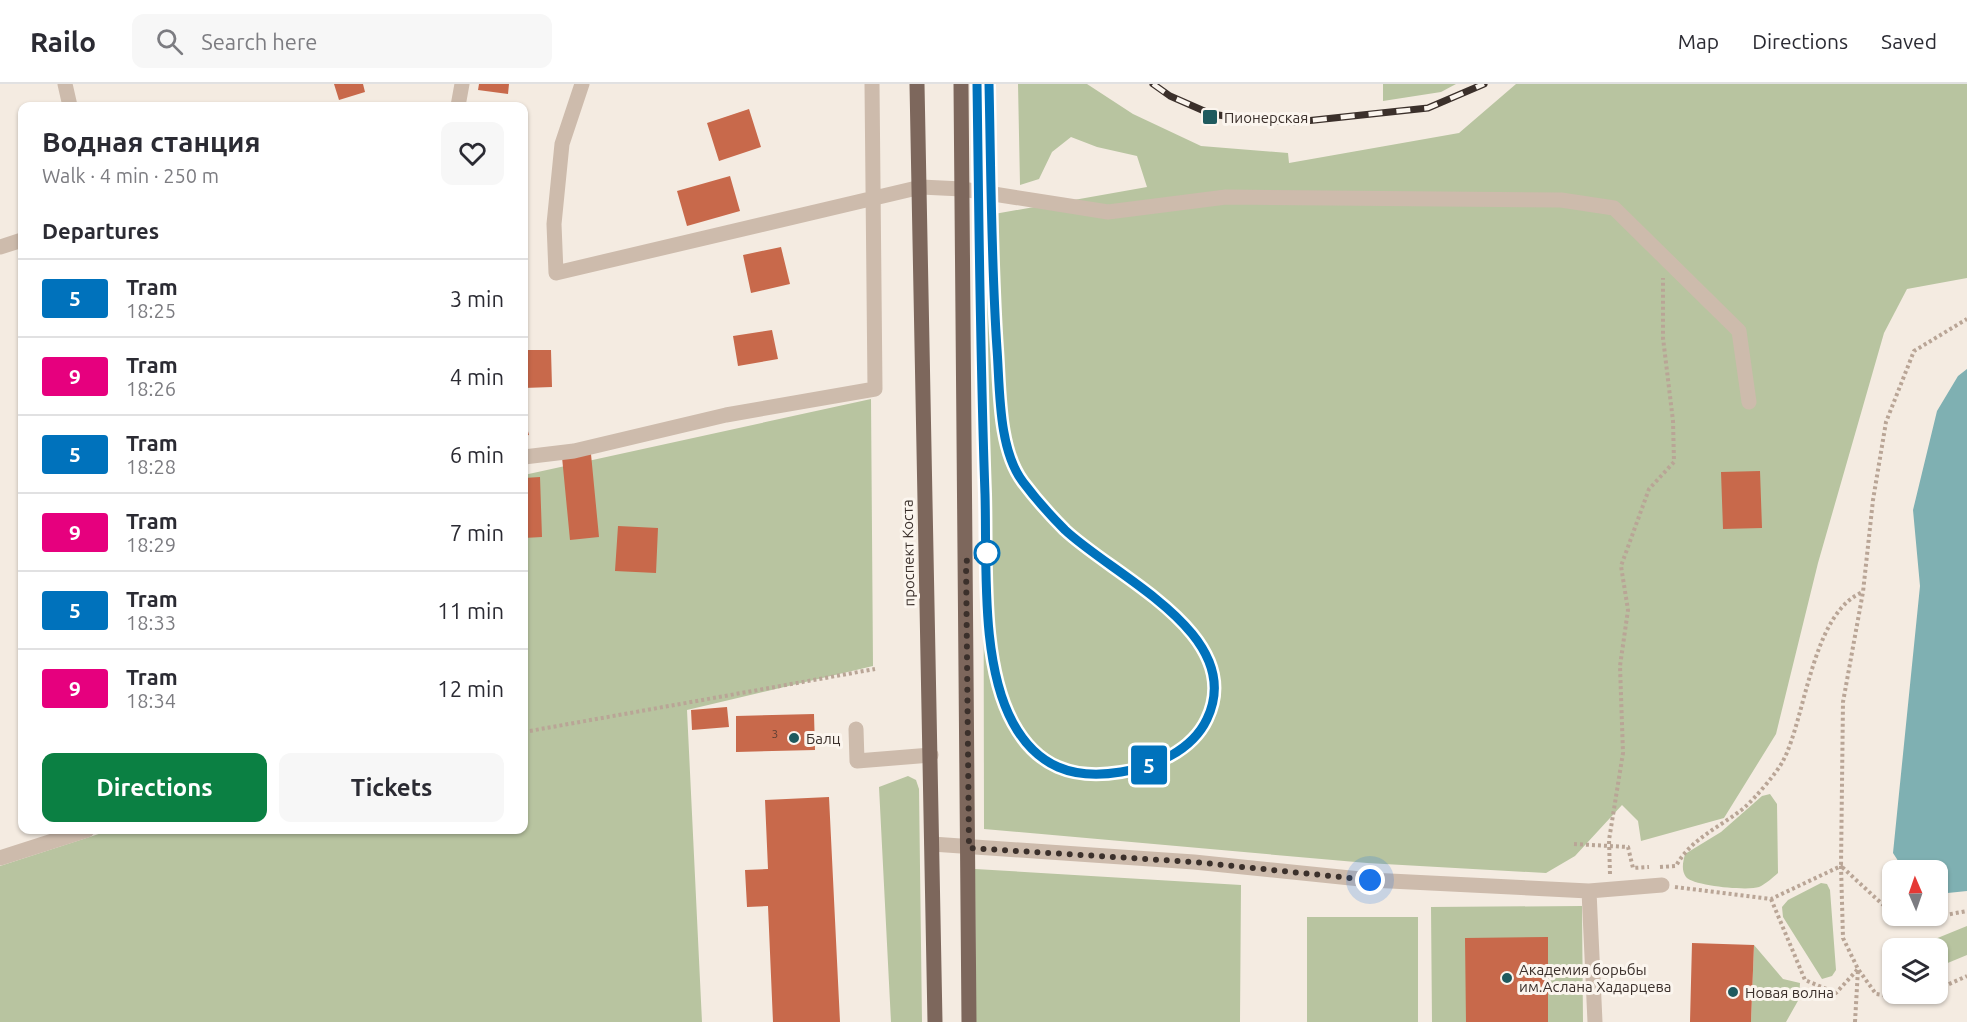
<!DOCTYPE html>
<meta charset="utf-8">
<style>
:root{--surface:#fff;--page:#f7f7f7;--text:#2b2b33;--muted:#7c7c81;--line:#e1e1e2;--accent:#0b8043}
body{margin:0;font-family:Ubuntu,sans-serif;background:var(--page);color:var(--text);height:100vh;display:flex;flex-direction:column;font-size:22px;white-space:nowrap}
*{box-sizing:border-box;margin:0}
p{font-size:20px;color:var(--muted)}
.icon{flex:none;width:33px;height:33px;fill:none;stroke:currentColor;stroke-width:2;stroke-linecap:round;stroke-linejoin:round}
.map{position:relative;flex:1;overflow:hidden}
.drawer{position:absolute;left:18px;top:18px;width:510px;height:732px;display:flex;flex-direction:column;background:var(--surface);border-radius:12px;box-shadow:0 2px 4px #0004}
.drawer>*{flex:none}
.badge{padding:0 12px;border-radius:4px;font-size:21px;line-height:39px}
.needle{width:39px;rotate:358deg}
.controls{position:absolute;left:1882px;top:776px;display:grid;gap:12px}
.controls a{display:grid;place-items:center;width:66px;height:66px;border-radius:12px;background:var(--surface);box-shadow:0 2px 4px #0004;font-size:30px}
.you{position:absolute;width:30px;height:30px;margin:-15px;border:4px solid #fff;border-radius:50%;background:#1a73e8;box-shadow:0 0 0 9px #1a73e833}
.map>.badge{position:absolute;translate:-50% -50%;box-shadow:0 0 0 3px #fff}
h2{padding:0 24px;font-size:22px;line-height:54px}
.round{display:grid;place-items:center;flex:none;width:63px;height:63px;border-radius:12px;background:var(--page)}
.overview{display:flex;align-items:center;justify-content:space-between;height:102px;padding:0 24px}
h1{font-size:28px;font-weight:600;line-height:45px}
.primary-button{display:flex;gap:12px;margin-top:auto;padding:12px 24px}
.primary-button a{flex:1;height:69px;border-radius:12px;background:var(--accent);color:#fff;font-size:24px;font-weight:600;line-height:69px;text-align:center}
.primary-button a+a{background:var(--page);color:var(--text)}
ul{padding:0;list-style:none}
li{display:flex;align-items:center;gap:18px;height:78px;padding:0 24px;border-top:2px solid var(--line)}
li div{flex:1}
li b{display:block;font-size:22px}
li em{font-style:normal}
li .badge{min-width:66px;font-weight:700;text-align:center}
header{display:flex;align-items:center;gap:36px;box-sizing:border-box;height:84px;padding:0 30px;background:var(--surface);border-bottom:2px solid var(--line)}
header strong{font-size:28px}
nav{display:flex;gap:33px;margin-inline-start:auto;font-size:21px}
.search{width:420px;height:54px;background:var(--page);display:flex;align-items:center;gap:15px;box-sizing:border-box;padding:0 21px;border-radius:12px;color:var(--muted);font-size:22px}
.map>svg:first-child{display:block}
</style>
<header>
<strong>Railo</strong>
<div class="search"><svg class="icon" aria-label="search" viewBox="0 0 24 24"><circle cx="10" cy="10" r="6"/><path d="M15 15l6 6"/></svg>Search here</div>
<nav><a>Map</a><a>Directions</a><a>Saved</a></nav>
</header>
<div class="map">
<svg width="1967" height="938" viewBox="0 0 1967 938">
<rect width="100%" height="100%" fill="#f4ebe1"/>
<path fill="#b8c4a0" d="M 1018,0 L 1087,0 L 1133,30 L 1201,62 L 1288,69 L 1289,79 L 1459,49 L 1516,0 L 1967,0 L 1967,194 L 1907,205 L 1884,249 L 1818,479 L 1776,650 L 1724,734 L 1641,757 L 1638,737 L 1622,721 L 1575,772 L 1546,789 L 1367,779 L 984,745 L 983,132 L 1147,103 L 1137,72 L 1097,63 L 1071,53 L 1052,68 L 1039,95 L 1020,101 Z
M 1383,0 L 1456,0 L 1441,8 L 1383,17 Z
M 871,315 L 873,582 L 687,626 L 702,938 L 0,938 L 0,782 L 111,746 L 524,746 L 524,391 Z
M 908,692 L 916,696 L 919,705 L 922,938 L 891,938 L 879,703 Z
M 1770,710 L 1777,720 L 1778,789 C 1773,793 1766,800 1759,803 C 1748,807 1693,802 1686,793 C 1681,786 1683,778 1685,770 L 1721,748 L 1762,712 Z
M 975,785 L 1241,801 L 1240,938 L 976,938 Z
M 1821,799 L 1827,800 L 1830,806 L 1836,886 L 1832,892 L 1822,895 L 1783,833 L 1782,823 L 1788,816 Z
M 1582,822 L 1583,938 L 1432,938 L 1431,823 Z
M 1418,833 L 1418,938 L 1307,938 L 1307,833 Z
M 1967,842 L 1967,871 L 1938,883 L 1938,864 L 1913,864 Z
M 1754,861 L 1783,895 L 1800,899 L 1799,915 L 1786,938 L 1751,938 Z"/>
<path fill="#7fb0b2" d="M 1967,285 L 1967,807 L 1938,810 L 1938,786 L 1904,786 L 1893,769 L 1920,502 L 1913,426 L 1937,327 L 1958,292 Z"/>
<path fill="#c8694b" d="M 334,0 L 363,0 L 365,8 L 339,16 Z
M 479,0 L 509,0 L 508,10 L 478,6 Z
M 749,25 L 761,63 L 719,77 L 707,39 Z
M 730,92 L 740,127 L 687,142 L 677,107 Z
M 781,163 L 790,200 L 751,209 L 743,171 Z
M 772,246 L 778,275 L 738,282 L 733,252 Z
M 524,266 L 551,266 L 552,303 L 524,304 Z
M 524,332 L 529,351 L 524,352 Z
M 591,370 L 599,453 L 570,456 L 562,373 Z
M 1760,387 L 1762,444 L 1723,445 L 1721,388 Z
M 540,393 L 542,453 L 524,454 L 524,394 Z
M 618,442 L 658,444 L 656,489 L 615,487 Z
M 727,623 L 729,643 L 692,646 L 691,626 Z
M 814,630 L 815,666 L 736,668 L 736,632 Z
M 829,713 L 840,938 L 773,938 L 768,822 L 747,823 L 745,786 L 768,785 L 765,716 Z
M 1548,853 L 1548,938 L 1466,938 L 1465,854 Z
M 1692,859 L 1754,861 L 1751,938 L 1690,938 Z"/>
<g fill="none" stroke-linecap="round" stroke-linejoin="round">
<path stroke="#b9a596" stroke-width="4" stroke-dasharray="3 3" stroke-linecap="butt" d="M 524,648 L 875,585
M 1574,760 L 1628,763 L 1633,784 L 1649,783
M 1660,783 L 1676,782 C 1691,754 1721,743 1745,723 C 1755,714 1776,690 1783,677 C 1806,633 1812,528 1863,508
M 1610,790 L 1609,756 L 1623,669 L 1620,582 L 1628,526 L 1621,482 L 1649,405 L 1674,378 L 1673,337 L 1663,254 L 1663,194
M 1675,803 L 1771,815 L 1841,782 L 1843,854 L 1858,885 L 1876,910 L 1915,916 L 1930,909
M 1771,815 L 1805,896 L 1836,909 L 1858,885
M 1893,830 L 1841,782 L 1843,618 L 1863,508 L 1873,416 L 1886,338 L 1914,267 L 1967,235
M 1894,831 L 1902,839 L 1967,827
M 1938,905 L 1967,892
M 1855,938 L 1858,885"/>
<path stroke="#cdbbac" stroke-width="15" d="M 65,0 L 70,22
M 582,0 L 562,60 L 554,140 L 556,189 L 921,103 L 962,105 L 1108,128 L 1226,113 L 1561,116 L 1614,124 L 1739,247 L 1749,318
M 458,22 L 462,0
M 0,163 L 22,156
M 524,373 L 574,367 L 726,331 L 875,305 L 872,0
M 856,645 L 857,677 L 931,671
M 932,760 L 1194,778 L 1370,796 L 1589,807 L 1662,801
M 0,774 L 87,746
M 1589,807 L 1595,938"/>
<path stroke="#7d675c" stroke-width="15" d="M 917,0 L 935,938
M 961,0 L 969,938"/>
<path stroke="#3b302b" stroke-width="1.5" d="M 977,0 C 978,137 980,273 985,410 C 987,479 980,578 1013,639 C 1037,683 1074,695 1121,688 C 1154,683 1191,667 1207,635 C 1247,551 1115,493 1065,446 C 1051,432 1035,414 1023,398 C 997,363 999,299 997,257 C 991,172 991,86 989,0"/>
<defs>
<path id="rail" d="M 1153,0 L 1170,12 L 1211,30 L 1254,36 L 1296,38 L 1428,24 L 1484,0"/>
</defs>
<use href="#rail" stroke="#3b302b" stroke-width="7"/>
<use href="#rail" stroke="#fbf5ee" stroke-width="4.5" stroke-dasharray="14" stroke-linecap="butt"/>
</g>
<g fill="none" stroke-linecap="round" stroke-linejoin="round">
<defs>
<path id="line" d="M 977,0 C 979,137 980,273 985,410 C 987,479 980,579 1013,639 C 1037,683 1073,696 1121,688 C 1154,683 1192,667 1207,635 C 1247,551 1115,493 1065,446 C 1051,432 1035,414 1023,398 C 998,365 1000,305 997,265 C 991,177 991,88 989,0"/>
</defs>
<use href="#line" stroke="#fff" stroke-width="14"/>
<use href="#line" stroke="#0072bc" stroke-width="9"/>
<path stroke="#3b302b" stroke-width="6" stroke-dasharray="0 10.8" d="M 987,469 L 966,477 L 969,764 L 1194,778 L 1370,796"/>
</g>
<g fill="#1f5a5e" stroke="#fbf5ee" stroke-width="2">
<rect x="1202" y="25" width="16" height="16" rx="3"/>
<circle cx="794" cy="654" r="6"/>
<circle cx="1507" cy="894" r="6"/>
<circle cx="1733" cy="908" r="6"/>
</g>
<circle fill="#fff" stroke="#0072bc" stroke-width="3" cx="987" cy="469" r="12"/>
<g text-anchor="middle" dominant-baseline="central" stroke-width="6" stroke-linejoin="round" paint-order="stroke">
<g font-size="12" fill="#5e3e33">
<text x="775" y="649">3</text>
</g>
<g font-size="15" fill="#3b302b" stroke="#fbf5ee" text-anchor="start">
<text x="1224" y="33">Пионерская</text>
<text x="806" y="654">Балц</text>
<text x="1519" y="885">Академия борьбы<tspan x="1519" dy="17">им.Аслана Хадарцева</tspan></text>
<text x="1745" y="908">Новая волна</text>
</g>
<g font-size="15" fill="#3b302b" stroke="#fbf5ee">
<text transform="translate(908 469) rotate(-91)">проспект Коста</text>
</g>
</g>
</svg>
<div class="controls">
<a><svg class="needle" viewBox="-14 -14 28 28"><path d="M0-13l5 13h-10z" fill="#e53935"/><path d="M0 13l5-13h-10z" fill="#7c7c81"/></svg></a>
<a><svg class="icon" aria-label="layers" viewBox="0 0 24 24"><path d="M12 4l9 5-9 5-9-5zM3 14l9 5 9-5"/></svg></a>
</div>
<div class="you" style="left:1370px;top:796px"></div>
<b class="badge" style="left:1149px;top:681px;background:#0072bc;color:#fff">5</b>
<section class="drawer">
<div class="overview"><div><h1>Водная станция</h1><p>Walk · 4 min · 250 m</p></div><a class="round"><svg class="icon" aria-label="heart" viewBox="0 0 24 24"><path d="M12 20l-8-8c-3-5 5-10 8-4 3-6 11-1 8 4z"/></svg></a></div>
<h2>Departures</h2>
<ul>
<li><span class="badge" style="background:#0072bc;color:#fff">5</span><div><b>Tram</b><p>18:25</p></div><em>3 min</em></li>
<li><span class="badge" style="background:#e6007e;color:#fff">9</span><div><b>Tram</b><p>18:26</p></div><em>4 min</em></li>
<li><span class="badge" style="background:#0072bc;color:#fff">5</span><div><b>Tram</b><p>18:28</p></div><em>6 min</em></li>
<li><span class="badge" style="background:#e6007e;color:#fff">9</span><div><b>Tram</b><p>18:29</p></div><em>7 min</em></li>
<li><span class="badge" style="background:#0072bc;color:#fff">5</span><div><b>Tram</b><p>18:33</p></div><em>11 min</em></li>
<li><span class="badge" style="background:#e6007e;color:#fff">9</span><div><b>Tram</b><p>18:34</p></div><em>12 min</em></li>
</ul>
<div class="primary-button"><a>Directions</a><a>Tickets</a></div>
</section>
</div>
